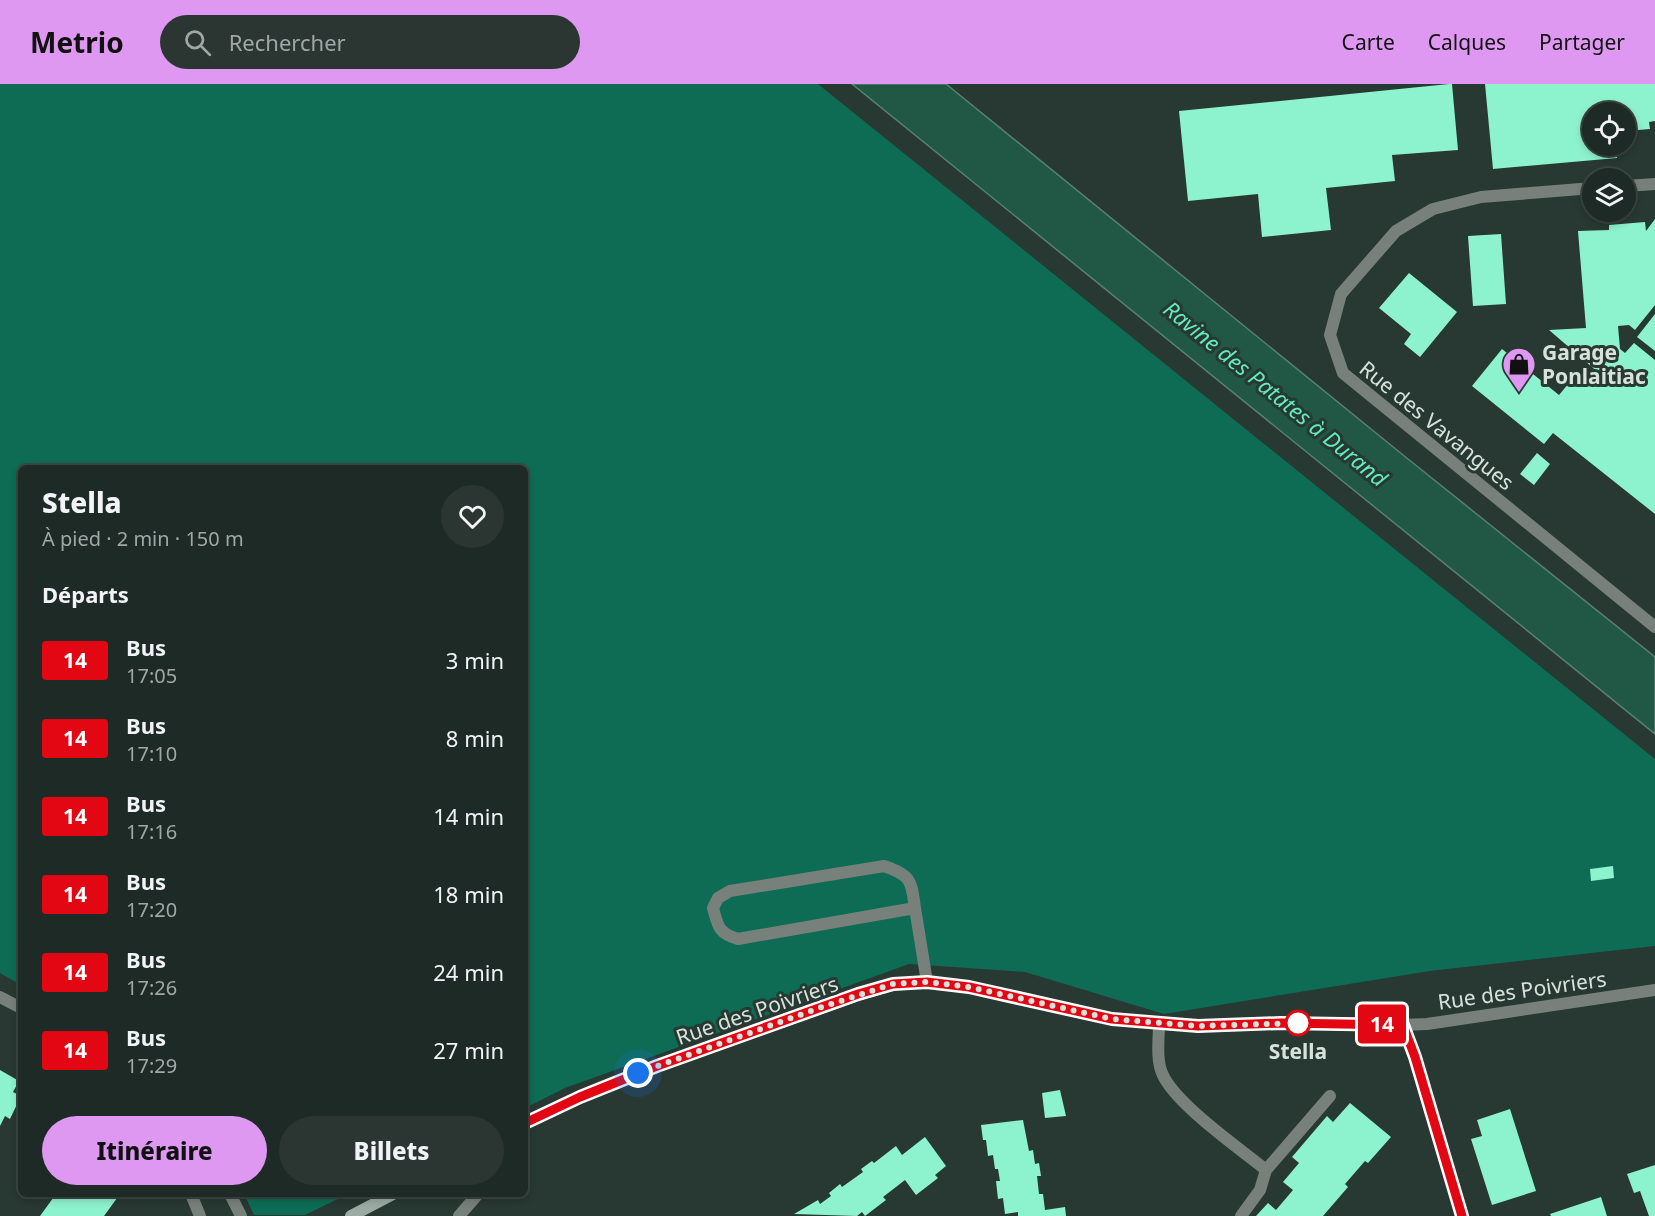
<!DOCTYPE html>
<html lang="fr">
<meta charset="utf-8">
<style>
:root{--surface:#1e2a26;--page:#2b3632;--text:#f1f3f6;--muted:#a1a7a7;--line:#3c4643;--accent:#de98f2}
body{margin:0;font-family:"Noto Sans",sans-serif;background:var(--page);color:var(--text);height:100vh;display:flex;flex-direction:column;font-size:22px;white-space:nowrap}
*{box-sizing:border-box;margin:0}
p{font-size:20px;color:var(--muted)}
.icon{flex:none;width:33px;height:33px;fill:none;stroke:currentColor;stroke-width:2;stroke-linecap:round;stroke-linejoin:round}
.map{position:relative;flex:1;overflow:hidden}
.drawer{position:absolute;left:18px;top:381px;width:510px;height:732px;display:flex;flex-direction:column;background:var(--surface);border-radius:9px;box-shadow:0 3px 9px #0003,0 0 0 2px var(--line)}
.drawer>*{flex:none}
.badge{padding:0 12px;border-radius:4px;font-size:21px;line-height:39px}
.fabs{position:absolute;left:1582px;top:18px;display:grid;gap:12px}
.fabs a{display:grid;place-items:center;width:54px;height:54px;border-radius:50%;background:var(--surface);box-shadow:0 3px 9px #0003,0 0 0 2px var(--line);font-size:30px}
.you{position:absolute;width:30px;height:30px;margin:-15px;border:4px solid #fff;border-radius:50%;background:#1a73e8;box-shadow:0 0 0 9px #1a73e833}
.map>.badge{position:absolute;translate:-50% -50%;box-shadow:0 0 0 3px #fff}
h2{padding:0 24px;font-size:22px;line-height:54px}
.round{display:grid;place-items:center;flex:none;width:63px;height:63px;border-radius:32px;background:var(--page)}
.summary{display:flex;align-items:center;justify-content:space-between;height:102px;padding:0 24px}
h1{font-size:28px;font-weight:800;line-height:45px}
.button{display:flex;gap:12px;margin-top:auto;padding:12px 24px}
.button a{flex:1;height:69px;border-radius:36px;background:var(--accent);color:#111;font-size:24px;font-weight:800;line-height:69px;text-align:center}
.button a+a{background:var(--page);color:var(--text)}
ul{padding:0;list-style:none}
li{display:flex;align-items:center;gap:18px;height:78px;padding:0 24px}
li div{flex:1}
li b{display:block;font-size:22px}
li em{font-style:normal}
li .badge{min-width:66px;font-weight:700;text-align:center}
header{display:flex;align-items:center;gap:36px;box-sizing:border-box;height:84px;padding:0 30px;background:var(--accent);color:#111}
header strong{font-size:28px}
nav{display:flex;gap:33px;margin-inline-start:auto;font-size:21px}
.search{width:420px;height:54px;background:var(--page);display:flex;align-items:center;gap:15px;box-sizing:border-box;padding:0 21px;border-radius:33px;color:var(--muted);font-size:22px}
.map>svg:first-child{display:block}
</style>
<header>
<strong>Metrio</strong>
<div class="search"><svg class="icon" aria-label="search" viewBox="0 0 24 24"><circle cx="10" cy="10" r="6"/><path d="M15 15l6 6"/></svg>Rechercher</div>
<nav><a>Carte</a><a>Calques</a><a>Partager</a></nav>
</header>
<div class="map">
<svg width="1655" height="1132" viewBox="0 0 1655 1132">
<rect width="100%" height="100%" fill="#283832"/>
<path fill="#0d6c53" d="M 0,0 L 818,0 L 1655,675 L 1655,862 L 1430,887 L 1164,930 L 1025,888 L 909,880 L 565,1004 L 525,1024 L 525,384 L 21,384 L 21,901 L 0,889 Z
M 244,1110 L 348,1110 L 305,1131 L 254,1131 Z"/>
<path fill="#205745" stroke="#578173" stroke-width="1.5" d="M 852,0 L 946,0 L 1408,375 L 1655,573 L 1655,650 Z"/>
<path fill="#8df2ce" d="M 1449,0 L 1452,0 L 1458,66 L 1392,71 L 1395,97 L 1326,104 L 1331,146 L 1262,153 L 1258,110 L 1188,117 L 1179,27 Z
M 1485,0 L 1655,0 L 1655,37 L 1649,38 L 1650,45 L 1626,47 L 1626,28 L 1593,28 L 1593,62 L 1616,62 L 1617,74 L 1493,85 Z
M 1655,135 L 1655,221 L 1635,246 L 1629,241 L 1618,242 L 1620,265 L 1625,269 L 1634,259 L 1655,276 L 1655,430 L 1553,349 L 1544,360 L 1472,302 L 1502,265 L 1559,311 L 1574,293 L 1580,298 L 1585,292 L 1593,298 L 1600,290 L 1549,246 L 1586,244 L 1578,147 L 1609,146 L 1609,141 L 1645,138 L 1646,147 Z
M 1501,150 L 1506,220 L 1473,222 L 1468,152 Z
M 1409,189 L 1457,228 L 1420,273 L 1404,260 L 1411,250 L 1379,224 Z
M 1655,230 L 1655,267 L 1637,253 Z
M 1537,369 L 1550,380 L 1534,401 L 1520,390 Z
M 1613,782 L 1614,794 L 1591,797 L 1590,785 Z
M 0,986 L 19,997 L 13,1008 L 21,1012 L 10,1035 L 5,1032 L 0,1042 Z
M 1060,1006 L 1066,1032 L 1045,1034 L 1042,1009 Z
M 1350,1019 L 1391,1053 L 1368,1079 L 1365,1077 L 1345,1100 L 1348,1103 L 1323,1132 L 1256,1132 L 1268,1119 L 1276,1126 L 1293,1106 L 1283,1098 L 1299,1079 L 1292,1073 L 1327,1032 L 1333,1038 Z
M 1510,1025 L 1536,1107 L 1492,1121 L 1471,1055 L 1482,1052 L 1477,1036 Z
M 1023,1036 L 1029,1067 L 1033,1066 L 1035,1080 L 1039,1079 L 1041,1092 L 1037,1092 L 1039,1110 L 1043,1110 L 1045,1126 L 1065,1123 L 1066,1132 L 1018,1132 L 1018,1128 L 1005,1130 L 1003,1114 L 998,1115 L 996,1097 L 1000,1097 L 998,1085 L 995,1085 L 993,1071 L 988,1072 L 986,1056 L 983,1056 L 981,1041 Z
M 925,1053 L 946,1082 L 935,1091 L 938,1094 L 916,1111 L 905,1096 L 883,1113 L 886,1116 L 865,1132 L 862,1128 L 857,1132 L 794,1130 L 818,1116 L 820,1120 L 831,1112 L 829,1109 L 840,1100 L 842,1103 L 863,1088 L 861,1085 L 872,1077 L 874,1079 L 896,1062 L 902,1071 Z
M 1655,1081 L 1655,1132 L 1649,1132 L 1640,1107 L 1634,1109 L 1627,1090 Z
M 56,1110 L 120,1110 L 104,1132 L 40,1132 Z
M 1601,1113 L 1607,1132 L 1551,1132 L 1550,1130 Z"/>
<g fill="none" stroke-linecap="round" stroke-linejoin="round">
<path stroke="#78807c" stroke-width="12" d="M 884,782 C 912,792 911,796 915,824 L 738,855 C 718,849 718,842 713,824 L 718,814 L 730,807 Z
M 915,824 L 927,898
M 1159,939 C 1159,954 1156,975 1162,989 C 1174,1019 1239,1064 1266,1086
M 459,1132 L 478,1110
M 1241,1132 L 1260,1106 L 1266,1086 L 1330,1012"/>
<path stroke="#78807c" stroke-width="12" d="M 1626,102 L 1655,100
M 1593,104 L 1481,113 L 1433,125 L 1396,147 L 1341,210 L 1330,251 L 1343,289 L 1655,543
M 0,913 L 21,924
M 1403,941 L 1427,940 L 1655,906
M 191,1110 L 200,1132
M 230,1110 L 241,1132"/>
<path stroke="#9daba5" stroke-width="12" d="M 525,1039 L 580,1013 L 657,982 L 858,911 L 893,900 L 927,898 L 969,903 L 1112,935 L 1198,942 L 1281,939 L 1403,941 L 1415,973 L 1462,1132
M 351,1132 L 393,1110"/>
</g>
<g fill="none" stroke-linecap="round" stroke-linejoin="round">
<defs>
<path id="line" d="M 525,1039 L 580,1013 L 657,982 L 858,910 L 893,900 L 927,898 L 969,903 L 1112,935 L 1198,942 L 1281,939 L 1403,941 L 1415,973 L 1462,1132"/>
</defs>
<use href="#line" stroke="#fff" stroke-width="14"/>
<use href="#line" stroke="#e30613" stroke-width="9"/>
<path stroke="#d8e2dd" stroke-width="6" stroke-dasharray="0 10.8" d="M 638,989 L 822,923 L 893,900 L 927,898 L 969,903 L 1112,935 L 1198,942 L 1301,939 L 1298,939"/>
</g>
<defs>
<symbol id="shop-pin" viewBox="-11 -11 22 30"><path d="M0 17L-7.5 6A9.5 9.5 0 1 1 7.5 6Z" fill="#de98f2" stroke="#283832"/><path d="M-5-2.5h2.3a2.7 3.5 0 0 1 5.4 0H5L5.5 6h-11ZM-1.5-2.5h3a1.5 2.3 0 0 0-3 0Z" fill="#111"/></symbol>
</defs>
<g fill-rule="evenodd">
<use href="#shop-pin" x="1500" y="261" width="38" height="52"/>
</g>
<circle fill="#fff" stroke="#e30613" stroke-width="3" cx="1298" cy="939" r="12"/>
<g text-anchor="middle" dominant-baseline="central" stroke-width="6" stroke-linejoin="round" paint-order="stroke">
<g font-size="21" font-weight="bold" fill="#d8e2dd" stroke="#283832" text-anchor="start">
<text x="1542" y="268">Garage<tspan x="1542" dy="24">Ponlaitiac</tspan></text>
</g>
<g font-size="21" fill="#d8e2dd" stroke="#283832">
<text transform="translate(1437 341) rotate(39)">Rue des Vavangues</text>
<text transform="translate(1522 906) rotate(-8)">Rue des Poivriers</text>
<text transform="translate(757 926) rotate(-19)">Rue des Poivriers</text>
</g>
<g font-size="21" font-weight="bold" fill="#d8e2dd" stroke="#283832">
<text x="1298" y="967">Stella</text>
</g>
<g font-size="22" font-style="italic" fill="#5fecbf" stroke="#283832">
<text transform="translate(1276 309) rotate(39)">Ravine des Patates à Durand</text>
</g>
</g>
</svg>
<div class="fabs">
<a><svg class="icon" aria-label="locate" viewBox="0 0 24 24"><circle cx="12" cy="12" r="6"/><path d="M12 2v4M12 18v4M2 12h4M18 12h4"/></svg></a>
<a><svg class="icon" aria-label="layers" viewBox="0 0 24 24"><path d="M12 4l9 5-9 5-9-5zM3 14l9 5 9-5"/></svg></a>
</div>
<div class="you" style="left:638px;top:989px"></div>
<b class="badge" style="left:1382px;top:940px;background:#e30613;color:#fff">14</b>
<section class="drawer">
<div class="summary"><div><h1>Stella</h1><p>À pied · 2 min · 150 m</p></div><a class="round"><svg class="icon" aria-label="heart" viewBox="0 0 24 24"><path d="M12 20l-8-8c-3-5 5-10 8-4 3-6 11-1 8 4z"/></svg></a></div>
<h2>Départs</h2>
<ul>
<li><span class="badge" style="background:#e30613;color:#fff">14</span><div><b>Bus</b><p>17:05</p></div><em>3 min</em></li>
<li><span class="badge" style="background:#e30613;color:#fff">14</span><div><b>Bus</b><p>17:10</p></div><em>8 min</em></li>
<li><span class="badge" style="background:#e30613;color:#fff">14</span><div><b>Bus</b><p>17:16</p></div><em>14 min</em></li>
<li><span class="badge" style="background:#e30613;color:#fff">14</span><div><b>Bus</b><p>17:20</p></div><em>18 min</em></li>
<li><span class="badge" style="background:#e30613;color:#fff">14</span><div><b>Bus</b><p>17:26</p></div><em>24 min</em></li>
<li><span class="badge" style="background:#e30613;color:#fff">14</span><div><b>Bus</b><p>17:29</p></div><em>27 min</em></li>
</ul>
<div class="button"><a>Itinéraire</a><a>Billets</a></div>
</section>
</div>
